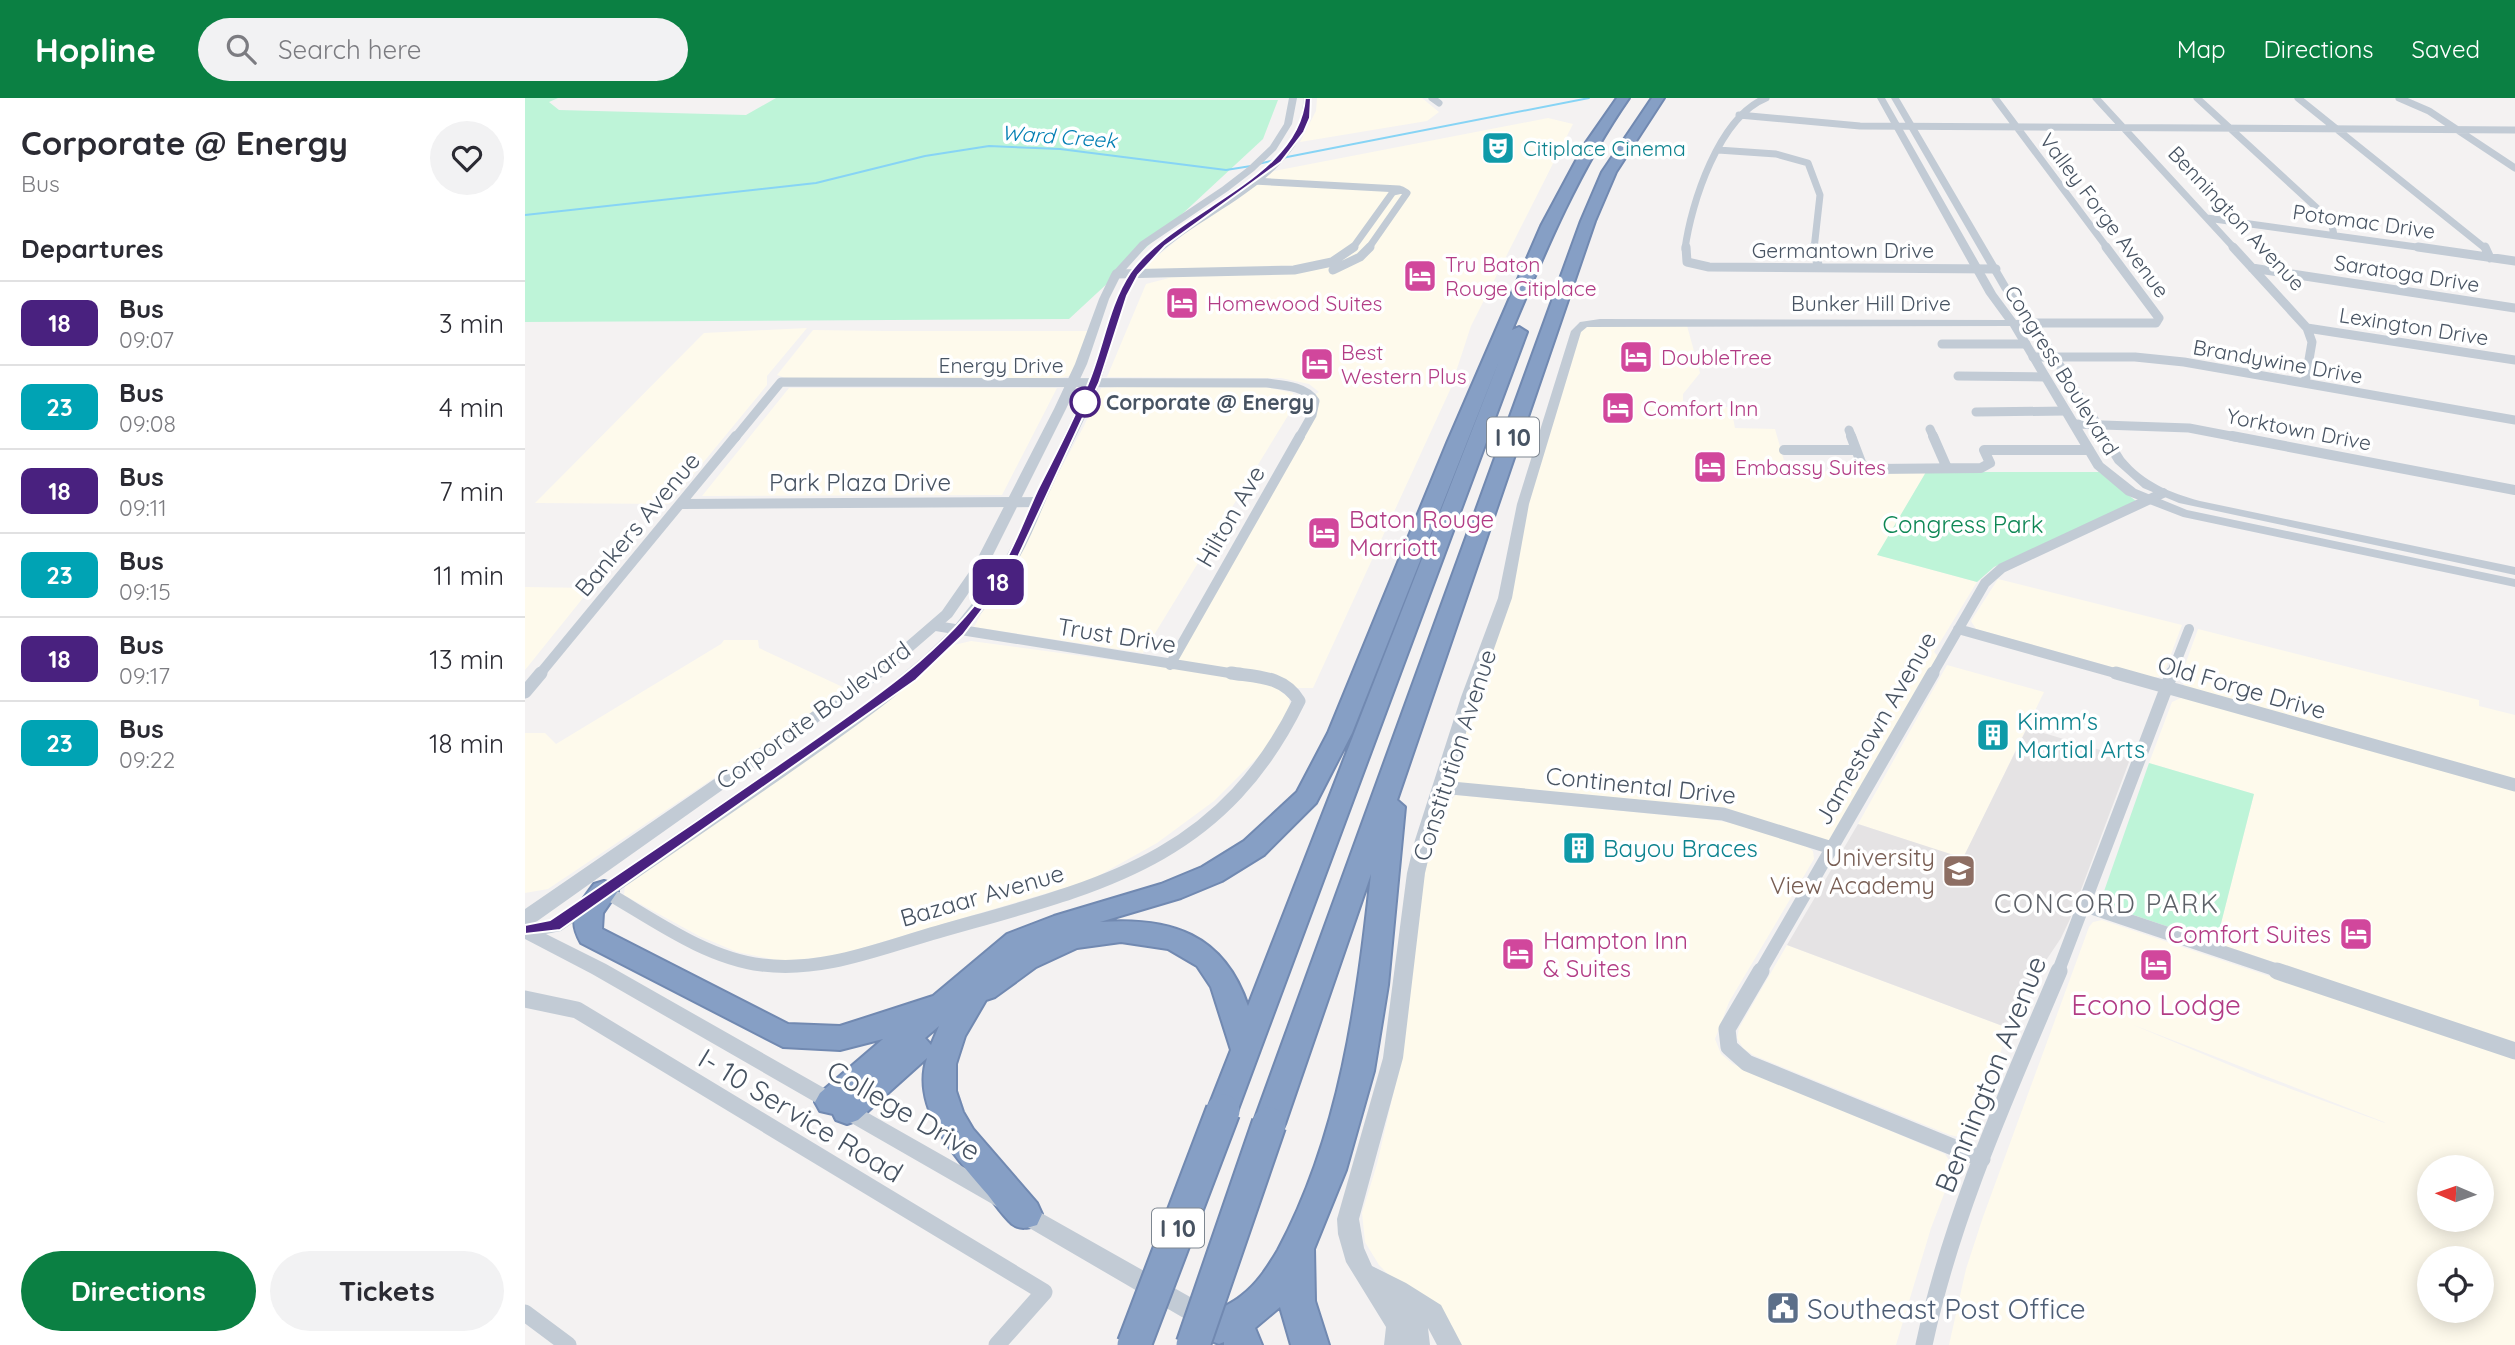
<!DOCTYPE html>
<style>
:root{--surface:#fff;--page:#f2f2f3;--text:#2b2b33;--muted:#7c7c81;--line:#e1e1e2;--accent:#0b8043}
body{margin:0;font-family:Quicksand,sans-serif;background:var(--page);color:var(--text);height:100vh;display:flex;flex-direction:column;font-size:26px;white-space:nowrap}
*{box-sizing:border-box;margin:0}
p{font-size:23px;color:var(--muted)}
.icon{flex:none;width:38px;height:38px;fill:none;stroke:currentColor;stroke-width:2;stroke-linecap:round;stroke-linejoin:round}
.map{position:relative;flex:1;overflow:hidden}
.panel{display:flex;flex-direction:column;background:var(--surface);width:525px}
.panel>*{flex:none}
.badge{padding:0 14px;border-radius:10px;font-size:24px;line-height:46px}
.needle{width:46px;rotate:272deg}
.buttons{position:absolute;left:1892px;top:1057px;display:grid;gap:14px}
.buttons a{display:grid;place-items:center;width:77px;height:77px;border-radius:50%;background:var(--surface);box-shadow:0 4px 18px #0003;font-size:35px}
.map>.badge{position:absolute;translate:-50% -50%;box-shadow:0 0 0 4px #fff}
h2{padding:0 21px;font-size:26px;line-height:63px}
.round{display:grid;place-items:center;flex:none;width:74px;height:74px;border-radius:37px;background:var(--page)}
.head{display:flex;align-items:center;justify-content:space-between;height:119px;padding:0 21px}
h1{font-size:33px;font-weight:700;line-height:52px}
.action{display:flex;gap:14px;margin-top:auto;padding:14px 21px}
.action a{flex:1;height:80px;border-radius:42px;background:var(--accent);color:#fff;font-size:28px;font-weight:700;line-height:80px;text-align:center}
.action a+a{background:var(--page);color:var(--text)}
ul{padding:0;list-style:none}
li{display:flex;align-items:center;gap:21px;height:84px;padding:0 21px;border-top:2px solid var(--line)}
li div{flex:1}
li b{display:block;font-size:26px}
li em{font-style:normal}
li .badge{min-width:77px;font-weight:700;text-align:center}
header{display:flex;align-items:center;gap:42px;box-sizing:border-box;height:98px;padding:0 35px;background:var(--accent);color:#fff}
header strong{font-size:33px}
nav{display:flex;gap:38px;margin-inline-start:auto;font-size:24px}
.search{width:490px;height:63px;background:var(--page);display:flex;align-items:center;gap:18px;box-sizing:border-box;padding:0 24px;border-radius:38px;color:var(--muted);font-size:26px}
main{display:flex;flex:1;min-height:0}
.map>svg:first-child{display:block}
</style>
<header>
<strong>Hopline</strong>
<div class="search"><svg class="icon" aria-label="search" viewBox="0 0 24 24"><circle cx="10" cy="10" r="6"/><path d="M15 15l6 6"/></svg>Search here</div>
<nav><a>Map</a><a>Directions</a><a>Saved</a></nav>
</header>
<main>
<section class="panel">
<div class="head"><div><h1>Corporate @ Energy</h1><p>Bus</p></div><a class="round"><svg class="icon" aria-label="heart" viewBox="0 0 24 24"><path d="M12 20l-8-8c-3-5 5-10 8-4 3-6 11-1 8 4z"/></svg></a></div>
<h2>Departures</h2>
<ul>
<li><span class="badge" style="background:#49217f;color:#fff">18</span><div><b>Bus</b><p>09:07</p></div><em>3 min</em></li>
<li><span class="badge" style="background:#00a3b4;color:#fff">23</span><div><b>Bus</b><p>09:08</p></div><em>4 min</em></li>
<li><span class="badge" style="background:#49217f;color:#fff">18</span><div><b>Bus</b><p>09:11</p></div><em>7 min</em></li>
<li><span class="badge" style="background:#00a3b4;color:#fff">23</span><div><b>Bus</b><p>09:15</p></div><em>11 min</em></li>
<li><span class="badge" style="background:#49217f;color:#fff">18</span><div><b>Bus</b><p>09:17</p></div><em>13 min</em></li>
<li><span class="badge" style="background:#00a3b4;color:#fff">23</span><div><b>Bus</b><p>09:22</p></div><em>18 min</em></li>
</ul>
<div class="action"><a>Directions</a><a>Tickets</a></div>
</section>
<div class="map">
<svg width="1990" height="1247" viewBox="0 0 1990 1247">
<rect width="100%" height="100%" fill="#f4f2f2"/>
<path fill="#fefaec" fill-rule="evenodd" d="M 792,0 L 897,0 L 914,14 L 902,23 L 775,44 L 791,13 Z
M 1023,20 L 1048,26 L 946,228 L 925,292 L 788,590 L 766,590 L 645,567 L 787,317 L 787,298 L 794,294 L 784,286 L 756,280 L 582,279 L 621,186 L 644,180 L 613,179 L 620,168 L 678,121 L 749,73 Z
M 1161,224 L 1175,275 L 1158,296 L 1158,309 L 1206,309 L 1210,330 L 1250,331 L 1262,373 L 1401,374 L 1353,457 L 1452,484 L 1409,554 L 1416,562 L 1307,750 L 1223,722 L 916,689 L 980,500 L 1001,398 L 1054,228 Z
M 282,230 L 242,278 L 242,287 L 144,406 L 10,405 L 179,235 Z
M 288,232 L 361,233 L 563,233 L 549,271 L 544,278 L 529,281 L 260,280 L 252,277 Z
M 593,289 L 740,289 L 768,295 L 767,311 L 618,555 L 449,529 L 559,328 L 576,290 Z
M 264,290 L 532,290 L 477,397 L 177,398 Z
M 1473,481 L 1657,527 L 1639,575 L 1635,579 L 1622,579 L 1451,531 L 1446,523 Z
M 0,489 L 66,490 L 0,572 Z
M 1673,531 L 1954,602 L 1954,608 L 1990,617 L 1990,682 L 1661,590 L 1655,581 Z
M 199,542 L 233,542 L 234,550 L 322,591 L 23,791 L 0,795 L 0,635 L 20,635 L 31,646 L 196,546 Z
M 446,543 L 743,583 L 764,600 L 765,609 L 751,641 L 689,703 L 632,745 L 566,782 L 310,858 L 256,863 L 212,854 L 174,838 L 99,797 L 100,788 L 395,576 L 429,547 Z
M 1422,567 L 1519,594 L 1438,761 L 1333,726 Z
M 1658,599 L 1990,692 L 1990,945 L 1691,845 L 1729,696 L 1624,665 L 1647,604 Z
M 931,697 L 1181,721 L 1214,726 L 1281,748 L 1288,753 L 1289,761 L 1204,904 L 1190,941 L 1196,956 L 1208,966 L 1420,1056 L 1429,1070 L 1406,1130 L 1371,1247 L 933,1247 L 854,1167 L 840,1144 L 837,1115 L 852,1066 L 878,954 L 896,795 L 905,750 L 916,712 Z
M 1577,822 L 1990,961 L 1990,1247 L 1424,1247 L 1441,1171 L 1458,1119 L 1564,829 L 1568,824 ZM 1606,926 L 1859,1024 L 1860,1025 L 1733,979 ZM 1904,1069 L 1956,1069 L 1956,1122 L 1904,1122 ZM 1904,1160 L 1956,1160 L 1956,1213 L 1904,1213 Z
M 1262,847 L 1483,930 L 1469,976 L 1445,1035 L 1434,1039 L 1425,1037 L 1228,957 L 1218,950 L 1212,940 L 1214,930 Z"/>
<path fill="#e5e3e4" d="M 1502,630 L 1605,661 L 1545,821 L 1536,840 L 1495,901 L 1483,930 L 1262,847 L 1333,726 L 1438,760 Z"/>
<path fill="#bef4d8" d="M 0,0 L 33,0 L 24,4 L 34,12 L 221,17 L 251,0 L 753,2 L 738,41 L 544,221 L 0,224 Z
M 1401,374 L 1574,374 L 1611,403 L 1469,469 L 1452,484 L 1352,457 Z
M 1624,665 L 1729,696 L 1691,845 L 1585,809 L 1577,799 Z"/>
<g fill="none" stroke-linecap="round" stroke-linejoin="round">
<path stroke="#87d4f5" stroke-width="2" d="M 757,60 L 1064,0
M 733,66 L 750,62
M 0,117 L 291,85 L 400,58 L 464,48 L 535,51 L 701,72 L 726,68"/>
<defs>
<path id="motorway" d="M 1092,0 L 1104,0 C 1054,72 1021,151 987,232 L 994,229 L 1002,234 L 709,1022 L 698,1026 L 687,1022 L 682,1013 L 706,952 L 686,889 L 672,868 L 643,851 L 596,844 L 552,850 L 511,869 L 470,899 L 461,902 L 440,938 L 431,966 L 431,993 L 438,1014 L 448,1031 L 512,1105 L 517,1116 L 512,1127 C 503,1130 495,1132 487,1126 C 478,1118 470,1106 463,1097 C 433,1062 385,1011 402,960 L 333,1022 L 322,1026 L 311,1022 L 308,1016 L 295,1013 L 290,1004 L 295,995 L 358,941 L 315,952 L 258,949 L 56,845 C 41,819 53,808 69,786 L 79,783 L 89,786 L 93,793 L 78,815 L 77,831 L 263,926 L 315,928 L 408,898 L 482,836 L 529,818 L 636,786 L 677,769 L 719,743 L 772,694 L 803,635 L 922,345 L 1016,128 L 1060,46 ZM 974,263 L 723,908 C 699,836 646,819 575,824 L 656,800 L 697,783 L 739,757 L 791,705 L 827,635 ZM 414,928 L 406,947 L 400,940 Z
M 1127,0 L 1139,0 L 1091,74 L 1070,123 L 872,702 L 880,709 L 863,887 L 849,973 L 821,1072 L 789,1151 L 790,1203 L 804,1247 L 766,1247 L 755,1209 L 730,1230 L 737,1247 L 699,1247 L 699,1244 L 694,1246 L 681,1241 L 676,1229 C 683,1212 702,1210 716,1198 C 732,1186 743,1169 753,1152 C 815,1036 832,905 846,776 L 760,1026 L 756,1035 L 744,1039 L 732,1035 L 728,1026 L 1056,123 L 1077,74 Z"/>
</defs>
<use href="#motorway" stroke="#7189b1" stroke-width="4"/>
<path stroke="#c2cbd5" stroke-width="7" d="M 907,0 L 914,5
M 1470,0 L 1583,151
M 1571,0 L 1710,151
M 1672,0 L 1806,123 L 1809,137
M 1773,0 L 1961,151
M 1874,0 L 1904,13 L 1990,70
M 1214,17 L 1335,28 L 1990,32
M 1193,52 L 1251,56 L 1283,65 L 1295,97 L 1289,151
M 729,83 L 874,91
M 1682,120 L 1906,151
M 827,151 L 868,94 L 877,92
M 843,151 L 882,95 L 877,92
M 1160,151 C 1166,105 1194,19 1241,0"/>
<path stroke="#c2cbd5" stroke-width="9" d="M 1161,149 L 1162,164 L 1184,169 L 1471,171
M 1288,149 L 1294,170
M 1708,149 L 1782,230 L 1787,244 L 1780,285
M 1893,149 L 1990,163
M 1960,149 L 1965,160
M 1727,170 L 1990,210
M 808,172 L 835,159 L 845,149
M 591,176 L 769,172 L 807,164 L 829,149
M 1508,225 L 1631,225 L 1634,220 L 1581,149
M 1782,230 L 1990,262
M 1417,246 L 1501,246
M 1508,259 L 1610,259 L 1659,264 L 1990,322
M 1433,278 L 1520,279
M 1451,314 L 1541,313
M 1549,326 L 1664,330 L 1716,340
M 1405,331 L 1409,340
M 1324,332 L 1327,340
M 210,340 L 256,284 L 742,285 C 757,287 781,288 790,303 L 787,317 L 774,340"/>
<path stroke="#c2cbd5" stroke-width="10" d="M 1326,338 L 1337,367 L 1350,371 L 1456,370 L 1465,365 L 1459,352 L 1564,352
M 1408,338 L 1422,370
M 1707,338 L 1990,392
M 1259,352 L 1331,352
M 157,406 L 514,404
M 411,528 L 717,577
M 1433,531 L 1597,577
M 645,567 L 775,338
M 14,577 L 211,338
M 1407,577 L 1460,485 L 1477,470 L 1638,395
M 1646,577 L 1664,531"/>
<path stroke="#c2cbd5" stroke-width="13" d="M 1591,575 L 1990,687
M 0,594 L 16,575
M 916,689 L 1198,716 L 1307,750
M 79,793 C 128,821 180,860 237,867 C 297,875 356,850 413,834 C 570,789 695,765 774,603 C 759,578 733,579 706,575
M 1561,808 L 1757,874
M 1235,874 L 1408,575
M 1533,874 L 1647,575"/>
<path stroke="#c2cbd5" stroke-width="17" d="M 1236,873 L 1202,931 L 1204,949 L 1222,965 L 1457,1061
M 1752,873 L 1990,953
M 0,901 L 52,912 L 519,1194 L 472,1247
M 0,1215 L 43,1247
M 1399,1247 C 1427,1116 1482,996 1534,873"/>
<path fill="#c2cbd5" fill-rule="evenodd" d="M 764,0 L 772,0 L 767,26 L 751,52 L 729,73 L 703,93 L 622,148 L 596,177 L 584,201 L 562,266 L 541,311 L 463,467 L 427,519 L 361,576 L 11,824 L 24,822 L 340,607 L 399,558 L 426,532 L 473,473 L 490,442 L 560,293 L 590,208 L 602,181 L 629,151 L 712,92 L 739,71 L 761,49 L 775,27 L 779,0 L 787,0 C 785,9 785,20 781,28 C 750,98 664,118 617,173 C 593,202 588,248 576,282 C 563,316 545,349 530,382 C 517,409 508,436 493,462 C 438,558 344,619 256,681 C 183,732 109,782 36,833 L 21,836 L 81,866 L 484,1095 L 487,1102 L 484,1109 L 476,1111 L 67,876 L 0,841 L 0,811 L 351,570 L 417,513 L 449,467 L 529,311 L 550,266 L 574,201 L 586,176 L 615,144 L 697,89 L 723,69 L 745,48 L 759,26 Z
M 1352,0 L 1360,0 L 1471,195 L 1491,222 L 1500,222 L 1477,192 L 1366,0 L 1374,0 L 1486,191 L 1513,225 L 1599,360 C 1619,384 1645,395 1675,403 L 1990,469 L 1990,477 L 1654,405 L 1618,390 L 1590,365 L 1505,228 L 1495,228 L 1578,365 L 1611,391 L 1662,412 L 1990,481 L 1990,489 L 1658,419 L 1601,397 L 1569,370 L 1485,228 L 1062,229 L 1056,234 L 1004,406 L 987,500 L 952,599 L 908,742 L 900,775 L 878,960 L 834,1121 L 839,1150 L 847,1168 L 881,1185 L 916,1207 L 937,1247 L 912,1247 L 903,1230 L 905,1247 L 859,1247 L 861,1229 L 821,1164 L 813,1136 L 812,1121 L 858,960 L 882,775 L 890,742 L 936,599 L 973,500 L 992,406 L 1046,233 L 1055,224 L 1075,221 L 1480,222 L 1461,196 Z
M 495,1103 L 690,1213 L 694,1221 L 690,1229 L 682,1232 L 674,1229 L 487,1120 L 484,1113 L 487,1106 Z"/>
<use href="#motorway" fill="#869fc5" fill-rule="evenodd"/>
<defs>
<path id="motorway-bridge" d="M 609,1247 L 698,1013
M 668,1247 L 744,1026"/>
</defs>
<use href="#motorway-bridge" stroke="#7189b1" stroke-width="37" stroke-linecap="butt"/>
<use href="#motorway-bridge" stroke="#869fc5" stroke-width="33"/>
</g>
<path fill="#49217f" stroke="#fff" stroke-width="2" d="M 780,0 L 786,0 L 785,20 L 779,34 L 756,64 L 640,148 L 613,177 L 602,198 L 574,285 L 487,472 L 438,537 L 391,582 L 35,832 L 0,836 L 0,827 L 25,822 C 107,767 188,712 269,656 C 345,602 424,553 475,472 C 490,448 500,419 512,393 C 530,357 550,321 564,283 C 578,249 584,206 605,175 C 649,112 774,82 780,0 Z"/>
<defs>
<symbol id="theatre-square" viewBox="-11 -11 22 22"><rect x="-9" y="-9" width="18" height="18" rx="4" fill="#0f9aa8" stroke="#fff"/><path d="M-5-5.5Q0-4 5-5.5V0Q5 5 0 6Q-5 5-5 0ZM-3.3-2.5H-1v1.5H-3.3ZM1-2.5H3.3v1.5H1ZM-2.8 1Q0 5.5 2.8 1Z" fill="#fff"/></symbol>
<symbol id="hotel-square" viewBox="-11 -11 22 22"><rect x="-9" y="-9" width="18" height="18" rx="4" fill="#d1479c" stroke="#fff"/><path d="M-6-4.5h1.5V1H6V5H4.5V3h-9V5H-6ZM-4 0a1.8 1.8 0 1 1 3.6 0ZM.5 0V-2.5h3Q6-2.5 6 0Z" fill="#fff"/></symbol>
<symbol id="building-square" viewBox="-11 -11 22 22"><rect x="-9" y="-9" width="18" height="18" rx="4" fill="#0f9aa8" stroke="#fff"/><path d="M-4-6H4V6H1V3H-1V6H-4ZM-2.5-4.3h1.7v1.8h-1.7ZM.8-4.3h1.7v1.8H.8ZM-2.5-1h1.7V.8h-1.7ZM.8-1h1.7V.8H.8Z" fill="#fff"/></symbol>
<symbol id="school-square" viewBox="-11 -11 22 22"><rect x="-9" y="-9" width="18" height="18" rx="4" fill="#8d6e63" stroke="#fff"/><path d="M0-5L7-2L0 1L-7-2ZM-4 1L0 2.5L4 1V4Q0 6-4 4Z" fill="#fff"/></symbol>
<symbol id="civic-square" viewBox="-11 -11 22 22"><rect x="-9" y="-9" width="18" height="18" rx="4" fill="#5c6f8a" stroke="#fff"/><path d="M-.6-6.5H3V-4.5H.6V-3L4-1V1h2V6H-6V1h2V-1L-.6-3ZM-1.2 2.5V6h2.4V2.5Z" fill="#fff"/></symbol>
</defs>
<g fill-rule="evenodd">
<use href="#theatre-square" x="954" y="31" width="38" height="38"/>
<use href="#hotel-square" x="876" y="159" width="38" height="38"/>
<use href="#hotel-square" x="638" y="186" width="38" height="38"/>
<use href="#hotel-square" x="1092" y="240" width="38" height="38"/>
<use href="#hotel-square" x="773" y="247" width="38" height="38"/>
<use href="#hotel-square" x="1074" y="291" width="38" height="38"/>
<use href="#hotel-square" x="1166" y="350" width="38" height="38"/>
<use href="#hotel-square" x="780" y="416" width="38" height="38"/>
<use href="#building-square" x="1449" y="618" width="38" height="38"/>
<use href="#building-square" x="1035" y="731" width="38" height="38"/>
<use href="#school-square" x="1415" y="754" width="38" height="38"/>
<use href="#hotel-square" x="1812" y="817" width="38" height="38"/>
<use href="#hotel-square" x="974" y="837" width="38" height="38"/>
<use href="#hotel-square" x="1612" y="848" width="38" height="38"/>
<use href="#civic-square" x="1239" y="1191" width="38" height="38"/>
</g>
<circle fill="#fff" stroke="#49217f" stroke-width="3.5" cx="560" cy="304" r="14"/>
<g text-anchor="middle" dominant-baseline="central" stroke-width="7" stroke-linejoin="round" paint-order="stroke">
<g font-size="21" font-style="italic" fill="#017eb3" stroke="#fff">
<text transform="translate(534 38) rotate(4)">Ward Creek</text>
</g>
<g font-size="21" fill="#0d838f" stroke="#fff" text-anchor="start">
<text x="998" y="50">Citiplace Cinema</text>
</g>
<g font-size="21" fill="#475362" stroke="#fff">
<text transform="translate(1580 117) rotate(53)">Valley Forge Avenue</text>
<text transform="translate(1712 120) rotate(47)">Bennington Avenue</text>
<text transform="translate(1839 123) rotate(8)">Potomac Drive</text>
<text x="1318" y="152">Germantown Drive</text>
<text transform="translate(1882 175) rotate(9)">Saratoga Drive</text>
<text x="1346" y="205">Bunker Hill Drive</text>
<text transform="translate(1889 228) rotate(9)">Lexington Drive</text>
<text transform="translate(1753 263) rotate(10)">Brandywine Drive</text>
<text x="476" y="267">Energy Drive</text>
<text transform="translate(1537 272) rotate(58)">Congress Boulevard</text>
<text transform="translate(1774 331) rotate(11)">Yorktown Drive</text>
</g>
<g font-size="21" fill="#b23c85" stroke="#fff" text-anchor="start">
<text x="920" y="166">Tru Baton<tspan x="920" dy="24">Rouge Citiplace</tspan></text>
<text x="682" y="205">Homewood Suites</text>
<text x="816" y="254">Best<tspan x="816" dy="24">Western Plus</tspan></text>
<text x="1136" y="259">DoubleTree</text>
<text x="1118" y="310">Comfort Inn</text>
<text x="1210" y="369">Embassy Suites</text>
</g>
<g font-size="21" font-weight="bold" fill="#475362" stroke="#fff" text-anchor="start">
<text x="581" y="304">Corporate @ Energy</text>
</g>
<g fill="#fff" stroke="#7e8791" stroke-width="2">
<rect x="962" y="319.5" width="52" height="39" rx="5"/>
<rect x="627" y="1110.5" width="52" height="39" rx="5"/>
</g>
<g font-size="23" font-weight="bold" fill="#475362">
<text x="988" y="339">I 10</text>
<text x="653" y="1130">I 10</text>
</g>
<g font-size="24" fill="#475362" stroke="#fff">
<text x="335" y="384">Park Plaza Drive</text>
<text transform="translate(705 418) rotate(-60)">Hilton Ave</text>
<text transform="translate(112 426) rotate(-50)">Bankers Avenue</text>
<text transform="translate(592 537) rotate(9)">Trust Drive</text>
<text transform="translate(1717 589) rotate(16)">Old Forge Drive</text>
<text transform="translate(288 617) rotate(-36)">Corporate Boulevard</text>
<text transform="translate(1350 630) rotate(-60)">Jamestown Avenue</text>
<text transform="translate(929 657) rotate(-72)">Constitution Avenue</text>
<text transform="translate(1116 687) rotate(6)">Continental Drive</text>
<text transform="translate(457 797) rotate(-16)">Bazaar Avenue</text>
</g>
<g font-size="24" fill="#b23c85" stroke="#fff" text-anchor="start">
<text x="824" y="421">Baton Rouge<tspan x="824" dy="28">Marriott</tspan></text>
<text x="1806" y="836" text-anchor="end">Comfort Suites</text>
<text x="1018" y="842">Hampton Inn<tspan x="1018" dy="28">&amp; Suites</tspan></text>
</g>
<g font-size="24" fill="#0e8755" stroke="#fff">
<text x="1438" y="426">Congress Park</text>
</g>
<g font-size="24" fill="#0d838f" stroke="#fff" text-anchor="start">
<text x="1492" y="623">Kimm's<tspan x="1492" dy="28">Martial Arts</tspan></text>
<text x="1078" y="750">Bayou Braces</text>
</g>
<g font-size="24" fill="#785e54" stroke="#fff" text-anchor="end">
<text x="1410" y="759">University<tspan x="1410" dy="28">View Academy</tspan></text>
</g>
<g font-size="26" letter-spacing="2" fill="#5d6168" stroke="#fff">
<text x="1582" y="805">CONCORD PARK</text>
</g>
<g font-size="28" fill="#b23c85" stroke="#fff">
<text x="1631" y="906">Econo Lodge</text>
</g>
<g font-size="28" fill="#475362" stroke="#fff">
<text transform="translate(1465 976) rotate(-68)">Bennington Avenue</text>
<text transform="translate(379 1012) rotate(30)">College Drive</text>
<text transform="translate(276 1017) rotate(31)">I- 10 Service Road</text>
</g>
<g font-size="28" fill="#4e5e75" stroke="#fff" text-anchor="start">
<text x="1282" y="1210">Southeast Post Office</text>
</g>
</g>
</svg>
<div class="buttons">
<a><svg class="needle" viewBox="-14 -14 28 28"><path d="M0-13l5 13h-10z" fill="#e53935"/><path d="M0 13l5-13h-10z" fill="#7c7c81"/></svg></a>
<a><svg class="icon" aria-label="locate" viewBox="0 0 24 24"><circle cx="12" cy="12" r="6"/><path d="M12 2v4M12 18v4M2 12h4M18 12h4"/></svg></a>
</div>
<b class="badge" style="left:473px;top:484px;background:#49217f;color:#fff">18</b>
</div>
</main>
